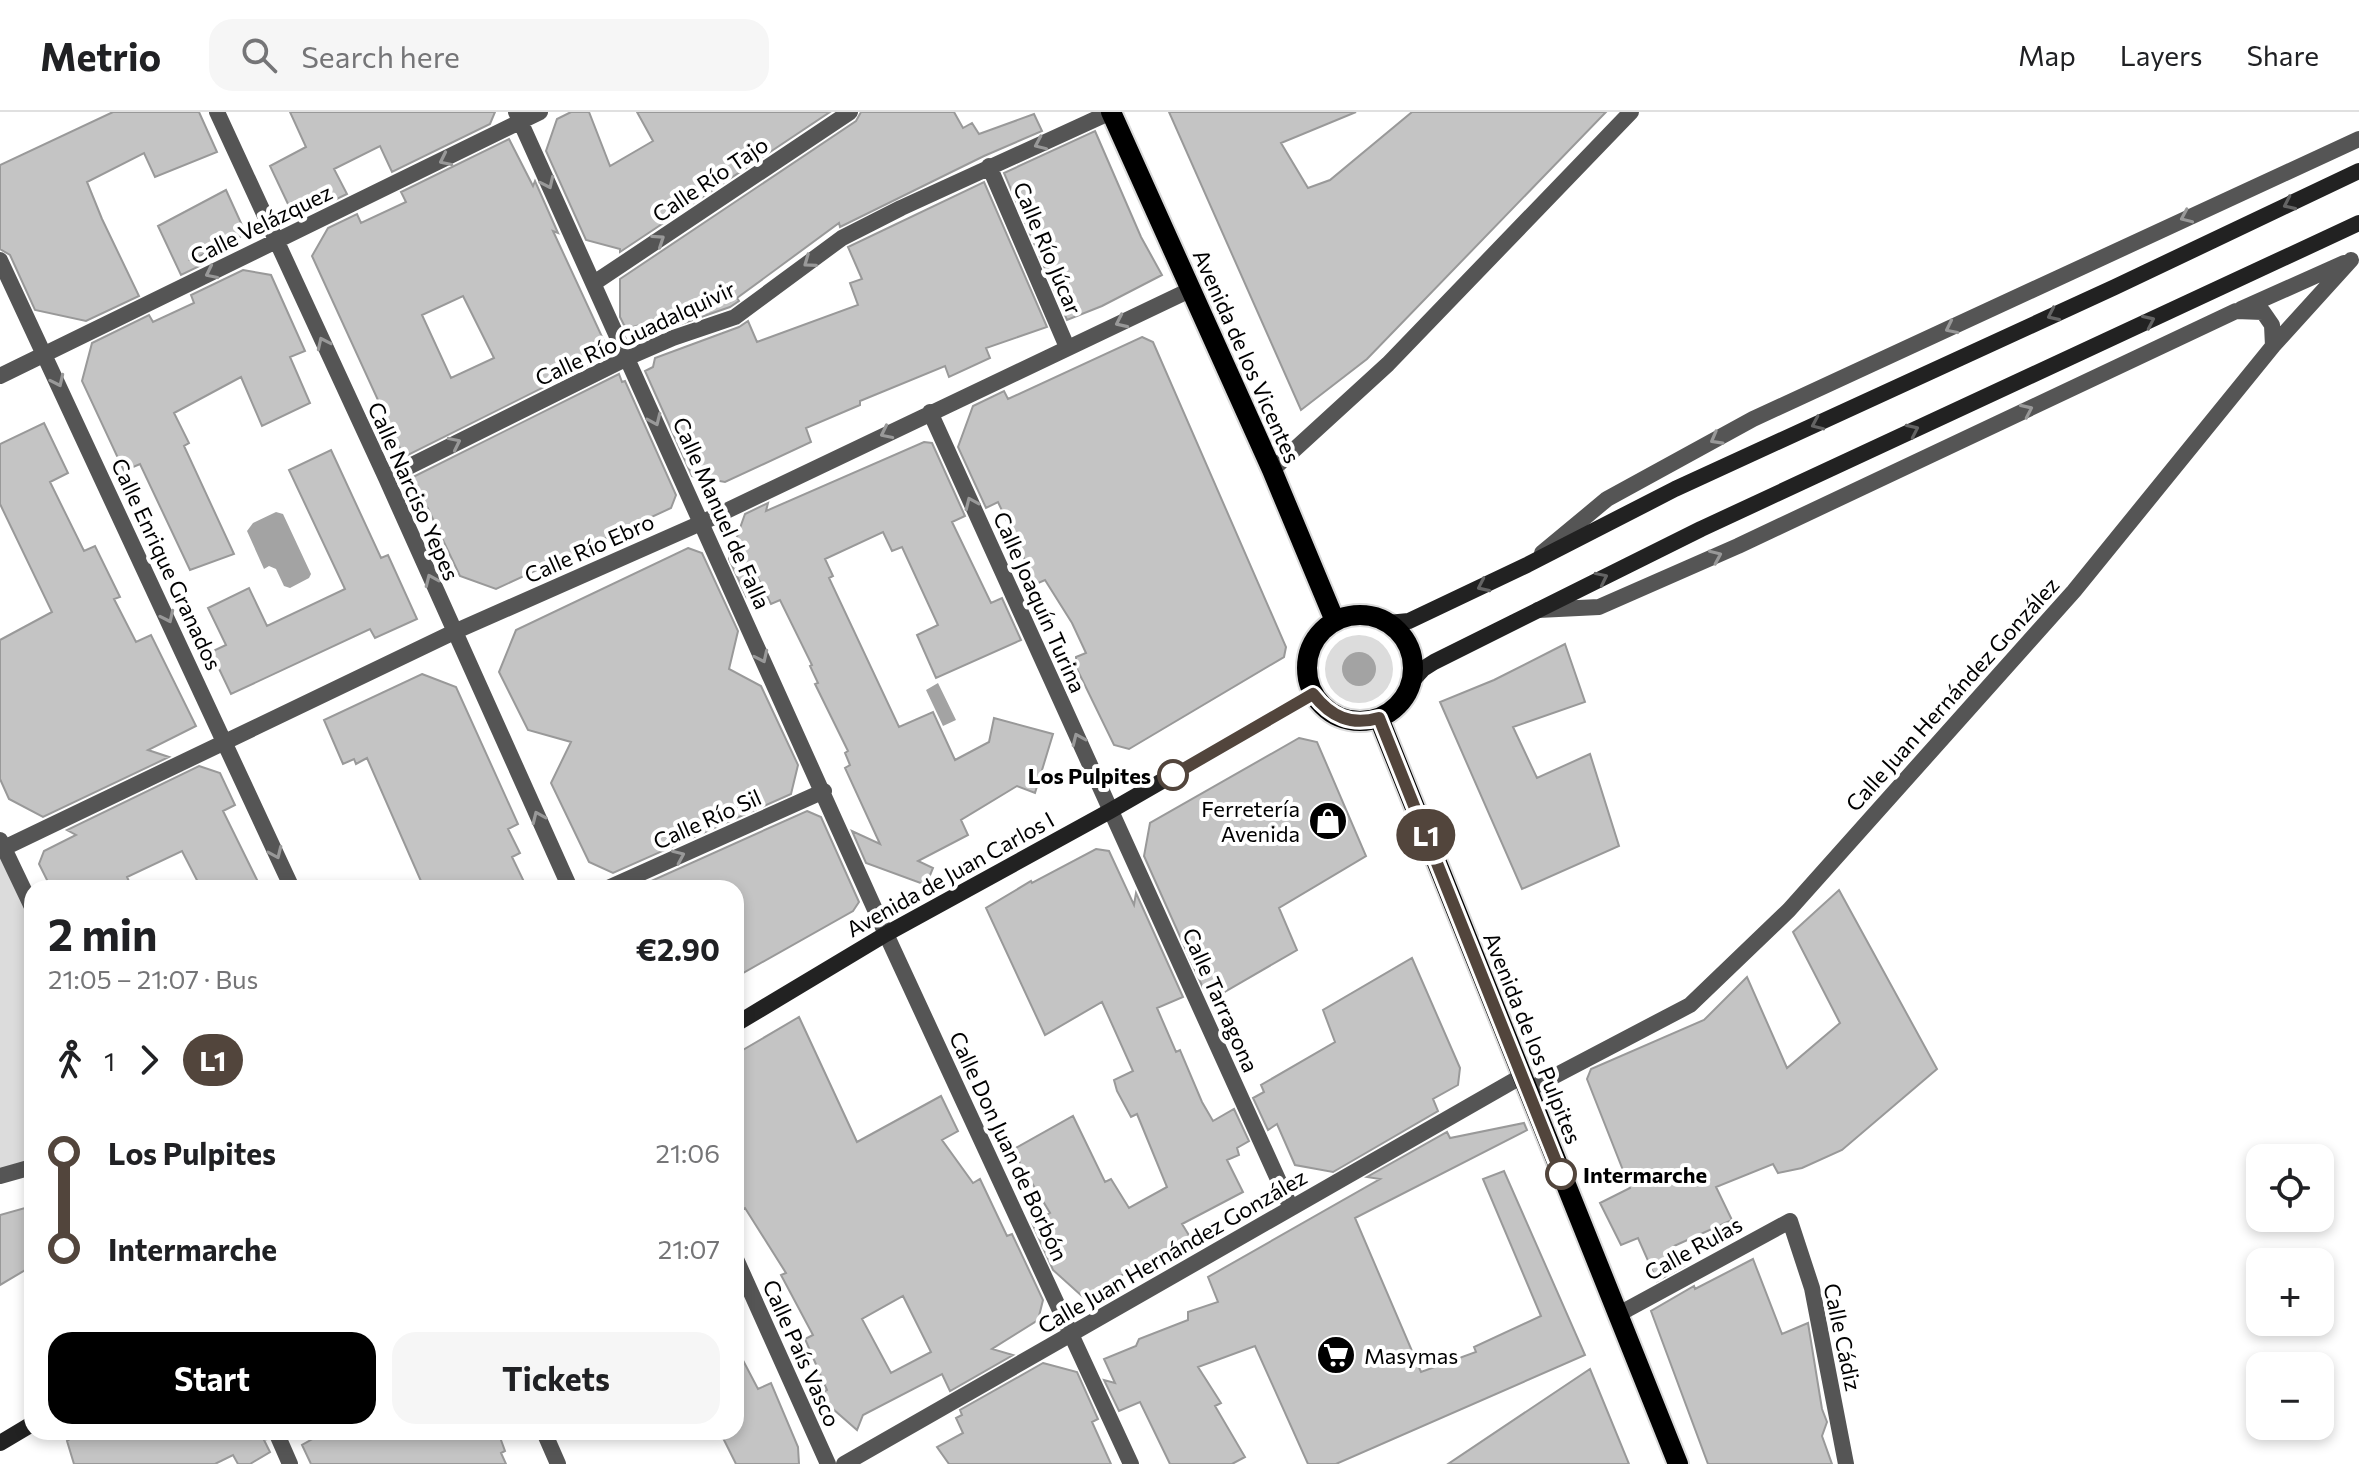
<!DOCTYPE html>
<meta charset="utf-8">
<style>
:root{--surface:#fff;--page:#f6f6f6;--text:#202124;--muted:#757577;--line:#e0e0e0;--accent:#000}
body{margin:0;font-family:Commissioner,sans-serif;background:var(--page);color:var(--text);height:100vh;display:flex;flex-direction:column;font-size:30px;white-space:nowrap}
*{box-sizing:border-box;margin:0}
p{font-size:26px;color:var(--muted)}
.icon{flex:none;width:44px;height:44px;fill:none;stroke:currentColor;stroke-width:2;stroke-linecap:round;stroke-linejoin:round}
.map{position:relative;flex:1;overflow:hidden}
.side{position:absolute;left:24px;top:768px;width:720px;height:560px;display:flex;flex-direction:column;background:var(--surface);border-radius:24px;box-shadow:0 4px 12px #0003}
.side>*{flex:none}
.badge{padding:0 16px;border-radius:26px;font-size:28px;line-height:52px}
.buttons{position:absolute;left:2246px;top:1032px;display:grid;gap:16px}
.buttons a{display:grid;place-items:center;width:88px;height:88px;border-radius:16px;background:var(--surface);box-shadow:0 4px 12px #0003;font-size:40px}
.map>.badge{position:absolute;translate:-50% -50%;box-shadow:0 0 0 4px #fff}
.legs{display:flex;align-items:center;gap:12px;height:88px;padding:0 24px;font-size:26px}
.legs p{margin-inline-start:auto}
.head{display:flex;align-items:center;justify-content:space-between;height:136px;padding:0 24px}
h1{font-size:44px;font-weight:700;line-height:60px}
.button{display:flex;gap:16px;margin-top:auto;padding:16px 24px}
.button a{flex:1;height:92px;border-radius:24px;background:var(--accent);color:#fff;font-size:32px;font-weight:700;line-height:92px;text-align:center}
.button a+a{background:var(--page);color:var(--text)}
ul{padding:0 24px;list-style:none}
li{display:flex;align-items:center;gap:28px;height:96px;font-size:30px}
li i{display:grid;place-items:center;width:12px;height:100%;margin:0 10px;background:currentColor}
li i::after{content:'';width:20px;height:20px;margin:-10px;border:6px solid;border-radius:50%;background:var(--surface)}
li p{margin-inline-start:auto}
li:first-child i{background:linear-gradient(#0000 50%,currentColor 0)}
li:last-child i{background:linear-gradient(currentColor 50%,#0000 0)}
header{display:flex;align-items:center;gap:48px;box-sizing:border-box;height:112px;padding:0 40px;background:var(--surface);border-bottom:2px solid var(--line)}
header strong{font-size:38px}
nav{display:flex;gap:44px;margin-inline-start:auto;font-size:28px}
.search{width:560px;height:72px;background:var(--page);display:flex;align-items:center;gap:20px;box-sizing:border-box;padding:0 28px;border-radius:24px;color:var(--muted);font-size:30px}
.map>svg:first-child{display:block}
</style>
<header>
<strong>Metrio</strong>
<div class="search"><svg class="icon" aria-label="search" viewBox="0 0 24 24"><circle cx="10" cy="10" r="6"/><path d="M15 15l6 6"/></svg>Search here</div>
<nav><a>Map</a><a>Layers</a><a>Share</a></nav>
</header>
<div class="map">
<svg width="2359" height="1352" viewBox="0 0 2359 1352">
<rect width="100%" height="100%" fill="#fff"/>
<path fill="#dcdcdc" d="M1325 557a34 34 0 1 1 68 0a34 34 0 1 1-68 0Z
M 0,728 L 32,795 L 32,1055 L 0,1064 Z"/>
<path fill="#a3a3a3" d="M 276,400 L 283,402 L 311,462 L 309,466 L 290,476 L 284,474 L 276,457 L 269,454 L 264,457 L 247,419 L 253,411 Z
M1342 557a17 17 0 1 1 34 0a17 17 0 1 1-34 0Z
M 938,571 L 956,608 L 943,614 L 926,578 Z"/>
<path fill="#c4c4c4" stroke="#999" stroke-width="2" fill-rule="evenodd" d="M 113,0 L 199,0 L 217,40 L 155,65 L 144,41 L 87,70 L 102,107 L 139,184 L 86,209 L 35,198 L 10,143 L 0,137 L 0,53 Z
M 290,0 L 495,0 L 490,12 L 392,60 L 380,34 L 334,57 L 347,82 L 308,101 L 288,92 L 270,54 L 306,35 Z
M 571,0 L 589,0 L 610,54 L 653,29 L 637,0 L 830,0 L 620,140 L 620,137 L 586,128 L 546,39 L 557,7 Z
M 861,0 L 954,0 L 963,16 L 972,11 L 979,22 L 1034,2 L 1042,19 L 984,44 L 840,115 L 839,111 L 737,186 L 739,189 L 730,195 L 661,219 L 664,206 L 626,217 L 620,205 L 620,167 L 856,9 Z
M 1169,0 L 1356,0 L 1281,31 L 1308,76 L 1330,68 L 1412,0 L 1606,0 L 1367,247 L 1301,298 Z
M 1095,19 L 1141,125 L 1162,163 L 1102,194 L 1067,208 L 1004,61 Z
M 509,27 L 533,74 L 535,69 L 558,121 L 553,119 L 610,242 L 404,345 L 312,144 L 328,116 L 357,102 L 361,111 L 406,90 L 401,80 ZM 463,184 L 494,246 L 451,266 L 422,203 Z
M 984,70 L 1047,215 L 986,236 L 990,246 L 949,265 L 945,254 L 860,289 L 860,293 L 806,316 L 811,330 L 725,370 L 692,364 L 645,259 L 653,255 L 655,246 L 739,215 L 748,209 L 757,230 L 858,193 L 850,171 L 862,167 L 848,135 Z
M 226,78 L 246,122 L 191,148 L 206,151 L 181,163 L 158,114 Z
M 243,158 L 271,163 L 305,239 L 290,245 L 310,291 L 262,314 L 241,265 L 174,301 L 189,331 L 184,334 L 234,442 L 190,458 L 140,352 L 124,359 L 82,269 L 92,231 L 149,203 L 153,210 L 194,191 L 191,183 Z
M 1142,225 L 1153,230 L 1286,535 L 1284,545 L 1129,637 L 1114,633 L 1076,555 L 1076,545 L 1086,541 L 1072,511 L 1045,468 L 1036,472 L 998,390 L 986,396 L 958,335 L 973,294 L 1004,279 L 1008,287 Z
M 619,262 L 622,270 L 625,269 L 676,383 L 671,396 L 496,477 L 460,464 L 413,365 Z
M 44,311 L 68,361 L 50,370 L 84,439 L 95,434 L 120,485 L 114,487 L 136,530 L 151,523 L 196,614 L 148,638 L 169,645 L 43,705 L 9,687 L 0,667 L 0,528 L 52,500 L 0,392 L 0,332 Z
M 924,330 L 932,331 L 965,404 L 952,410 L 991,491 L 1002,486 L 1021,528 L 936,566 L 917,523 L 938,513 L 902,435 L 892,439 L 883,420 L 825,447 L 833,464 L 829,466 L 899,615 L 933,600 L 955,648 L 989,630 L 994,606 L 1053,622 L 1035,681 L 1017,674 L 961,708 L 968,723 L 918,749 L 933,756 L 926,773 L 866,751 L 852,719 L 880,732 L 845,656 L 850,653 L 845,641 L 848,639 L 815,572 L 818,571 L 810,554 L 812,553 L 780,488 L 771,492 L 753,456 L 746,484 L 729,447 L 745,402 L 768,391 L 766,399 Z
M 331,338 L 381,446 L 388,443 L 417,507 L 375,526 L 370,517 L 231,582 L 211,540 L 226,533 L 208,496 L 249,476 L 267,514 L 345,477 L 289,358 Z
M 688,436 L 702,441 L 738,519 L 729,557 L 761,574 L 798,653 L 791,682 L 613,761 L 589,750 L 551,671 L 571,630 L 528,618 L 499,560 L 516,518 Z
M 1565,532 L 1585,590 L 1513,615 L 1537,666 L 1590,642 L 1619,734 L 1522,777 L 1440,590 L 1494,568 Z
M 422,562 L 456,575 L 518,712 L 508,717 L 520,741 L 512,745 L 527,776 L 424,776 L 367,646 L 356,652 L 354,647 L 343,652 L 324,608 Z
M 1299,626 L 1317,630 L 1366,744 L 1279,796 L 1297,838 L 1221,882 L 1216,870 L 1203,876 L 1144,744 L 1150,711 Z
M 199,654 L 220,661 L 235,693 L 223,699 L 261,776 L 201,776 L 182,739 L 127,765 L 132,776 L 51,776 L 39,752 L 44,739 L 76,723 L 67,718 Z
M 807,699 L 821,705 L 859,790 L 853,799 L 736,865 L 736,776 L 644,776 L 640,774 Z
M 1096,737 L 1109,739 L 1134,793 L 1136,781 L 1183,885 L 1157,896 L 1176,940 L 1180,938 L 1202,990 L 1213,1009 L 1234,997 L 1249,1029 L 1237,1036 L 1239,1043 L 1227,1048 L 1243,1080 L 1182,1112 L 1190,1125 L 1083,1185 L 1053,1158 L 1032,1111 L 1050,1101 L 1012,1038 L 1073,1004 L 1105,1070 L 1111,1067 L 1129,1096 L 1167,1075 L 1137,1002 L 1131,1005 L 1117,979 L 1114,968 L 1133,959 L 1102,890 L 1045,923 L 986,796 L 1031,769 L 1032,771 Z
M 1839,778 L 1937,957 L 1842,1038 L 1802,1056 L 1778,1061 L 1773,1052 L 1716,1075 L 1732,1108 L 1674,1134 L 1684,1154 L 1657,1169 L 1638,1126 L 1621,1133 L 1600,1091 L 1630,1076 L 1587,967 L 1591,957 L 1704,908 L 1747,865 L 1787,956 L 1840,911 L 1793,820 Z
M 1412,846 L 1460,956 L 1458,973 L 1433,987 L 1438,999 L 1333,1060 L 1295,1053 L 1277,1012 L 1268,1018 L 1253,986 L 1264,980 L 1261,973 L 1335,930 L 1323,898 Z
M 799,905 L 857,1030 L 941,984 L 958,1019 L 942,1028 L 973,1071 L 980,1067 L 1007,1124 L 1012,1122 L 1043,1188 L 1038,1208 L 992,1237 L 1013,1243 L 950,1279 L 942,1262 L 863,1303 L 857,1318 L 817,1283 L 827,1278 L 805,1227 L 813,1223 L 781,1163 L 786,1161 L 745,1096 L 736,1101 L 736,942 ZM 903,1184 L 931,1240 L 891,1261 L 862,1207 Z
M 1524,1011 L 1527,1018 L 1355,1106 L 1421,1260 L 1476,1240 L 1474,1235 L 1541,1204 L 1483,1067 L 1504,1059 L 1585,1243 L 1336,1352 L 1308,1352 L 1255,1234 L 1198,1255 L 1221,1291 L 1215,1294 L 1245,1345 L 1232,1352 L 1170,1352 L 1140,1290 L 1119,1299 L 1104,1268 L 1115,1271 L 1104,1247 L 1136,1234 L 1139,1227 L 1188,1208 L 1188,1200 L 1218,1190 L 1208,1165 L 1380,1067 L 1367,1065 L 1447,1020 L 1450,1026 Z
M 32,1094 L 32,1154 L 0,1173 L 0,1103 Z
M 1753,1147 L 1782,1222 L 1808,1211 L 1822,1297 L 1827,1310 L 1822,1324 L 1832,1352 L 1708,1352 L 1651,1199 L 1694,1174 L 1695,1177 Z
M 736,1235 L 758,1277 L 771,1271 L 798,1335 L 799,1352 L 736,1352 L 720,1320 L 736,1320 Z
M 1043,1251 L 1077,1260 L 1098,1307 L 1092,1310 L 1111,1352 L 949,1352 L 937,1335 L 963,1321 L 956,1306 L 962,1303 L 960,1298 Z
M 1590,1257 L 1629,1352 L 1448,1352 Z
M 81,1320 L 265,1320 L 267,1327 L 264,1328 L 270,1340 L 250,1352 L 238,1352 L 233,1343 L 215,1352 L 74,1352 L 67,1329 Z
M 325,1320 L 498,1320 L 505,1339 L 501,1341 L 506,1352 L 311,1352 L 302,1333 Z"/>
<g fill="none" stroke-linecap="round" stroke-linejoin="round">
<defs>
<path id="primary" d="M 1111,0 L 1272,358 L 1335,509
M1307 556a53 53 0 1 1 106 0a53 53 0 1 1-106 0Z
M 1379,606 L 1678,1352"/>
</defs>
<use href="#primary" stroke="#dbdbdb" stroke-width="24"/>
<path stroke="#555" stroke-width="16" d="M 217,0 L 386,366 L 570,776
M 516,0 L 886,822 L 1131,1352
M 989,54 L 1067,235
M 0,148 L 292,776
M 594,171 L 850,0
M 2241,197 L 2344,151
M 0,264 L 540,0
M 930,300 L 1291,1096
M 1272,358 L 1388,252 L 1631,0
M 386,366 L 627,246 L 673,226 L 735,205 L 842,126 L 901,96 L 1111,0
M 1542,441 L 1607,387 L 1753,307 L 2359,27
M 1538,498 L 1599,495 L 1738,434 L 2236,199 L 2263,200 L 2272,213 L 2273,234
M 0,728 L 32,795
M 4,736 L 454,520 L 701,411 L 1192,177
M 608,776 L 824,679
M 1528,978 L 1690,893 L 1789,798 L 2074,479 L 2273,234 L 2351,148
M 0,1064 L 32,1055
M 736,1147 L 828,1352
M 1617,1203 L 1790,1109 L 1812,1176 L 1846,1352
M 276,1320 L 290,1352
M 544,1320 L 558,1352
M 844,1352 L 1522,964"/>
<path stroke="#222" stroke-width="16" d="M 1388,511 L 1409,509 L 1527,453 L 1675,377 L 2115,175 L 2359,59
M 1412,569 L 1423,557 L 1434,550 L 1701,417 L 2359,111
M 736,912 L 886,822 L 1110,699 L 1313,582
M 0,1331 L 32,1312"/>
<use href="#primary" stroke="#000" stroke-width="20"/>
</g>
<defs><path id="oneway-chevron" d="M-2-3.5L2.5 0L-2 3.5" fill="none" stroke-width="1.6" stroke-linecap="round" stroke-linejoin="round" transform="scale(2)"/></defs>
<g stroke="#999">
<use href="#oneway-chevron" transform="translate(1040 32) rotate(156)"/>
<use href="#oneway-chevron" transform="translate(445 48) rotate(154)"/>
<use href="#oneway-chevron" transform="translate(548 71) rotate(65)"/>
<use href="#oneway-chevron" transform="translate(2186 105) rotate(156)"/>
<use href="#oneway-chevron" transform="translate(659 128) rotate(-34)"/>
<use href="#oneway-chevron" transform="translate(809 150) rotate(144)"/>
<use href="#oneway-chevron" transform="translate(211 161) rotate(154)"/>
<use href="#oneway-chevron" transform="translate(1121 210) rotate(155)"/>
<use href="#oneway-chevron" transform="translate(1951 216) rotate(154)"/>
<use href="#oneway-chevron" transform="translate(323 231) rotate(-115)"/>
<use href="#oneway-chevron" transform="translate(58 269) rotate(65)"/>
<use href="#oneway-chevron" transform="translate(2027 298) rotate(-25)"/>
<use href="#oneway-chevron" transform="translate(655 308) rotate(66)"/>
<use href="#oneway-chevron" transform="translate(886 321) rotate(154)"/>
<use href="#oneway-chevron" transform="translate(1716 327) rotate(151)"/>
<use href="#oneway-chevron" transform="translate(455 331) rotate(-26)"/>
<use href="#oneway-chevron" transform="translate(971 391) rotate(-114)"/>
<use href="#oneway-chevron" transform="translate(1716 444) rotate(-24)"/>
<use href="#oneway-chevron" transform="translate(431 468) rotate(-114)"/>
<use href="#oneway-chevron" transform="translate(168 505) rotate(65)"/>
<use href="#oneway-chevron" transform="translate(762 545) rotate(65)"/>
<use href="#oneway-chevron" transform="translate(1078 627) rotate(-114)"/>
<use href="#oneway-chevron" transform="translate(538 705) rotate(-114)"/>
<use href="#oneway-chevron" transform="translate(276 741) rotate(66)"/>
<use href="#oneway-chevron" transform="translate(679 744) rotate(-24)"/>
</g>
<g stroke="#646464">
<use href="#oneway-chevron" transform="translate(2289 92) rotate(155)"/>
<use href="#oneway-chevron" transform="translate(2053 203) rotate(155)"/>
<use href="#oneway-chevron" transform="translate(2149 209) rotate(-25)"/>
<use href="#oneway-chevron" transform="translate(1817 312) rotate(156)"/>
<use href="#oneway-chevron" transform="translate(1913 318) rotate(-25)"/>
<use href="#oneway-chevron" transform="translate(1602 466) rotate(-26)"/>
<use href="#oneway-chevron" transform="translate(1483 474) rotate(155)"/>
</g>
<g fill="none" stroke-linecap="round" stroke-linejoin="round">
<defs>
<path id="line-1" d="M 1173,663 L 1313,582 C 1331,605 1351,614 1379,606 L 1561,1062"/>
</defs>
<use href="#line-1" stroke="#fff" stroke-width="18"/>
<use href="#line-1" stroke="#52453c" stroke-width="12"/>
</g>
<defs>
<symbol id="shop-disc" viewBox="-11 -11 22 22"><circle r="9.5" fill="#000" stroke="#fff"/><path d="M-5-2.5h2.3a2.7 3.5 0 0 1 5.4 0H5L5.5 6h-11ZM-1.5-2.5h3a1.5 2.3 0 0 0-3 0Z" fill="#fff"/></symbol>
<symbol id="supermarket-disc" viewBox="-11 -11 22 22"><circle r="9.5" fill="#000" stroke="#fff"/><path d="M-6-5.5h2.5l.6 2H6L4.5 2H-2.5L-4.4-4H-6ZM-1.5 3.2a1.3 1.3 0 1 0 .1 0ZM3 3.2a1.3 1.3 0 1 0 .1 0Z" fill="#fff"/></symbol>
</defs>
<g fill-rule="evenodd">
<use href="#shop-disc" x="1306" y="687" width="44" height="44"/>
<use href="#supermarket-disc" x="1314" y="1221" width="44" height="44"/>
</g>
<g fill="#fff" stroke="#52453c" stroke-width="4">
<circle cx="1173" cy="663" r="14"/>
<circle cx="1561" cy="1062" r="14"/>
</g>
<g text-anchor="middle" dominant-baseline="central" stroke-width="8" stroke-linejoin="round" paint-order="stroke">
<g font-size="22" fill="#000" stroke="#fff">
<text transform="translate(710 67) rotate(-34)">Calle Río Tajo</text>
<text transform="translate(261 112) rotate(-26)">Calle Velázquez</text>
<text transform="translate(1048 136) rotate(67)">Calle Río Júcar</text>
<text transform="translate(635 221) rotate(-25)">Calle Río Guadalquivir</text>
<text transform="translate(1247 244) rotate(66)">Avenida de los Vicentes</text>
<text transform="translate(414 379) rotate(66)">Calle Narciso Yepes</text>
<text transform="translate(722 401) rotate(66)">Calle Manuel de Falla</text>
<text transform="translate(589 436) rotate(-24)">Calle Río Ebro</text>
<text transform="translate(167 452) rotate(65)">Calle Enrique Granados</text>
<text transform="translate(1040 490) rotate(66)">Calle Joaquín Turina</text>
<text transform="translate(1952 582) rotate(-48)">Calle Juan Hernández González</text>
<text transform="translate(707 707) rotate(-24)">Calle Río Sil</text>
<text transform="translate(950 762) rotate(-29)">Avenida de Juan Carlos I</text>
<text transform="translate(1221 888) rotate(66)">Calle Tarragona</text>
<text transform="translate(1533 926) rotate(68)">Avenida de los Pulpites</text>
<text transform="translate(1009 1034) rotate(65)">Calle Don Juan de Borbón</text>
<text transform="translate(1693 1136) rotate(-29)">Calle Rulas</text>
<text transform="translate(1172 1139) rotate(-30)">Calle Juan Hernández González</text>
<text transform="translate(1843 1225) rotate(78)">Calle Cádiz</text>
<text transform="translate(802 1241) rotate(66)">Calle País Vasco</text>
</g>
<g font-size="22" font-weight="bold" fill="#000" stroke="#fff" text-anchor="end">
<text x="1151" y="663">Los Pulpites</text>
<text x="1583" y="1062" text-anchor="start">Intermarche</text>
</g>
<g font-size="22" fill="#000" stroke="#fff" text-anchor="end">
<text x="1300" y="696">Ferretería<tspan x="1300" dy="25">Avenida</tspan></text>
<text x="1364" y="1243" text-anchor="start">Masymas</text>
</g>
</g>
</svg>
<div class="buttons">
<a><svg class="icon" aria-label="locate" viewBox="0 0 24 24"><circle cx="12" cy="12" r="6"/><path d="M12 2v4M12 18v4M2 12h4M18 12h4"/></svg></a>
<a>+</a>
<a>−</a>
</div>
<b class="badge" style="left:1426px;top:723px;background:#52453c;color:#fff">L1</b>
<section class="side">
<div class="head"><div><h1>2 min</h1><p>21:05 – 21:07 · Bus</p></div><b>€2.90</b></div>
<div class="legs"><svg class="icon" aria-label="walk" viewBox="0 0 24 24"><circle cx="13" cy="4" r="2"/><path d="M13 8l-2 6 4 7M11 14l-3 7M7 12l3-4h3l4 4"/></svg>1<svg class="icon" aria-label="forward" viewBox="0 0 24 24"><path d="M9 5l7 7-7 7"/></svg><b class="badge" style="background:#52453c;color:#fff">L1</b></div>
<ul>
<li><i style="color:#52453c"></i><b>Los Pulpites</b><p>21:06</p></li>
<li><i style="color:#52453c"></i><b>Intermarche</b><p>21:07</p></li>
</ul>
<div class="button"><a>Start</a><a>Tickets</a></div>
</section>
</div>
